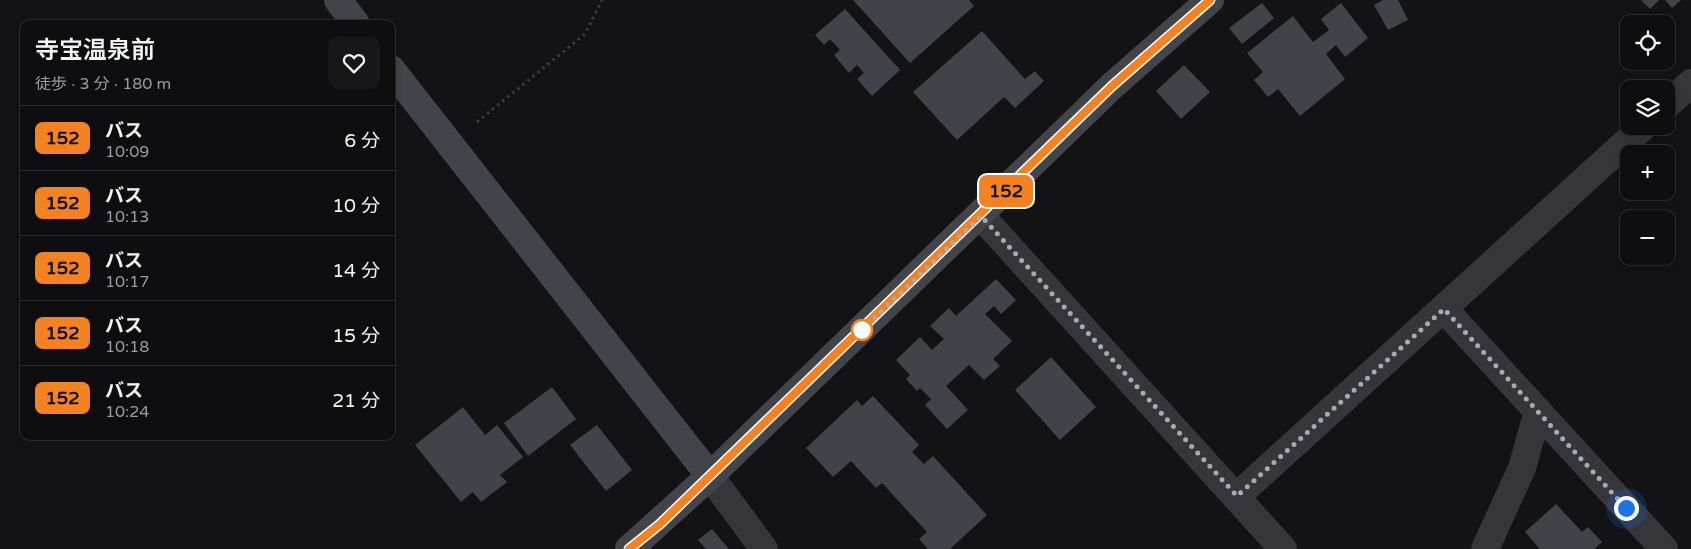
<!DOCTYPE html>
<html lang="ja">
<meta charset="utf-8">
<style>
:root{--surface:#0e0e10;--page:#171719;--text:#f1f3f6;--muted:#9b9c9f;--line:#2e2e30}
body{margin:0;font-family:"Varela Round","Noto Sans JP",sans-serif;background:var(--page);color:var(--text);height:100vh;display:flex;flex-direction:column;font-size:19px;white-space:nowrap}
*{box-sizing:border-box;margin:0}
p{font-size:16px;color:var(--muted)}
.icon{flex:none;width:28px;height:28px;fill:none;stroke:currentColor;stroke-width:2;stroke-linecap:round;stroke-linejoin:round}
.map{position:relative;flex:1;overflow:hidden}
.sheet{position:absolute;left:20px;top:20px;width:375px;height:420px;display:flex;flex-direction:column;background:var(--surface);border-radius:10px;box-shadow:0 2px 8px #0003,0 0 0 1px var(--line)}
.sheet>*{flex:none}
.badge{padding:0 10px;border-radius:8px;font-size:18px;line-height:32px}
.tools{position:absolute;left:1620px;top:15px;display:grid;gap:10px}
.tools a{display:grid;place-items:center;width:55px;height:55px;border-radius:10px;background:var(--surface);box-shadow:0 2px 8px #0003,0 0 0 1px var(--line);font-size:25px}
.you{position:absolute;width:25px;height:25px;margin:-12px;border:4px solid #fff;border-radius:50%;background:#1a73e8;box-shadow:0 0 0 8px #1a73e833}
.map>.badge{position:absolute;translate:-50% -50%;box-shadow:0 0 0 2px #fff}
.round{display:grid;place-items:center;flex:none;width:52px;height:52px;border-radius:10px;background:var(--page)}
.headline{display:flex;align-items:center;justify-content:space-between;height:85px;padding:0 15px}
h1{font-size:24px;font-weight:600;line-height:38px}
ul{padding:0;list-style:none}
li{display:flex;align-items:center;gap:15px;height:65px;padding:0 15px;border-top:1px solid var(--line)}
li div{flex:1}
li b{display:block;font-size:19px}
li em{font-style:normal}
li .badge{min-width:55px;font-weight:700;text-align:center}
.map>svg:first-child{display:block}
</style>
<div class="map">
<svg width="1691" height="549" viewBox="0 0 1691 549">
<rect width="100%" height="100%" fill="#131315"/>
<path fill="#424348" d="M 853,0 L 969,0 L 974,6 L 910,63 Z
M 1383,0 L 1398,0 L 1408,20 L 1388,30 L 1374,5 Z
M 1641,0 L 1659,0 L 1650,9 Z
M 1665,0 L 1681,0 L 1672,8 Z
M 1262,3 L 1274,18 L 1242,44 L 1229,28 Z
M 1341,3 L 1368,38 L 1345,57 L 1336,45 L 1326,54 L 1345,79 L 1300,116 L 1278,89 L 1268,97 L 1254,80 L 1263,72 L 1247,53 L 1293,16 L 1313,42 L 1329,30 L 1321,19 Z
M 845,9 L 900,70 L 872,96 L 857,79 L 864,73 L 857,65 L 849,73 L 834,55 L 840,50 L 830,39 L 824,45 L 815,35 Z
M 982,31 L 1025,79 L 1035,71 L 1044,81 L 1015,108 L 1004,97 L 957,140 L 913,92 Z
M 1184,65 L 1210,92 L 1181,119 L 1156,91 Z
M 996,279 L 1016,300 L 1001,314 L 994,306 L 985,314 L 1012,341 L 993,359 L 1000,366 L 984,380 L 969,365 L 946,386 L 968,410 L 947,429 L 925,405 L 931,399 L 920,388 L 917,391 L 906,379 L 910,375 L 896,360 L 920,337 L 932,350 L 944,339 L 930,326 L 949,308 L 956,316 Z
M 1051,357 L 1096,407 L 1060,440 L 1015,390 Z
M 552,387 L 576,419 L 528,456 L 504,423 Z
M 873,396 L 919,445 L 912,452 L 924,464 L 933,456 L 987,515 L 950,549 L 928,549 L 919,539 L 927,532 L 882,483 L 876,488 L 851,461 L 833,477 L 806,448 L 857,400 L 862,406 Z
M 463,407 L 485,435 L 497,425 L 523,457 L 500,475 L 507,482 L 481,502 L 473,492 L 461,502 L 415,445 Z
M 597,425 L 632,470 L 606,491 L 570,445 Z
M 1556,504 L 1582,532 L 1588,527 L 1602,542 L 1594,549 L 1540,549 L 1525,532 Z
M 712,529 L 729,549 L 706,549 L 698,540 Z"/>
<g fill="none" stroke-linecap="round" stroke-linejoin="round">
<path stroke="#3b3c40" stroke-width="3" stroke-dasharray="2.5 4" stroke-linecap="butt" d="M 477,122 L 585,34 L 602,0"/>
<path stroke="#35353a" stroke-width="28" d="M 1666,106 L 1691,83
M 981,216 L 1283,549
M 1444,309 L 1664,549
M 710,476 L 764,549
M 1237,496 L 1644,126
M 1485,549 L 1522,468 L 1538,411"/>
<path stroke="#434449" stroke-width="28" d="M 338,0 L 356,24
M 391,69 L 710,476
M 629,549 L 710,476 L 1112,86 L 1210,0"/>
</g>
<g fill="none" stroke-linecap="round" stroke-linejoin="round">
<defs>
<path id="line" d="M 629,549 L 660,524 L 724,462 L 1112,86 L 1210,0"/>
</defs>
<use href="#line" stroke="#fff" stroke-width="11"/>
<use href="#line" stroke="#f58220" stroke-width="8"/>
<path stroke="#a6aab4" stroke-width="5" stroke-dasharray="0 9" d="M 862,330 L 981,216 L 1237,496 L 1444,309 L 1626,508"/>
</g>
<circle fill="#fff" stroke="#f58220" stroke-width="2.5" cx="862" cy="330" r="10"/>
</svg>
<div class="tools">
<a><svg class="icon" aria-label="locate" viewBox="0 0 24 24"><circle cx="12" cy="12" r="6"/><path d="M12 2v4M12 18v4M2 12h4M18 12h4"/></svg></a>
<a><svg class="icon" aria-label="layers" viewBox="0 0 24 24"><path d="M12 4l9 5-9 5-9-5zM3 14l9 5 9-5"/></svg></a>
<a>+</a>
<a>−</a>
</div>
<div class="you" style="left:1626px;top:508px"></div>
<b class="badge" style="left:1006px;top:191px;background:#f58220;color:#111">152</b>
<section class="sheet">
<div class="headline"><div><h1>寺宝温泉前</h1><p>徒歩 · 3 分 · 180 m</p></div><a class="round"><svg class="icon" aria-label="heart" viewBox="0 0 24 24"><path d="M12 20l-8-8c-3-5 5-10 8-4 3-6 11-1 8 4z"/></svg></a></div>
<ul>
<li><span class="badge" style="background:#f58220;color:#111">152</span><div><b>バス</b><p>10:09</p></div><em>6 分</em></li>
<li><span class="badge" style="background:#f58220;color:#111">152</span><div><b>バス</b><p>10:13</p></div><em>10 分</em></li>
<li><span class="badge" style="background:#f58220;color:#111">152</span><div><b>バス</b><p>10:17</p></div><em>14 分</em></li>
<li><span class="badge" style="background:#f58220;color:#111">152</span><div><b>バス</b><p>10:18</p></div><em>15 分</em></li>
<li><span class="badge" style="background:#f58220;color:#111">152</span><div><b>バス</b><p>10:24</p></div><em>21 分</em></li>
</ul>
</section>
</div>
